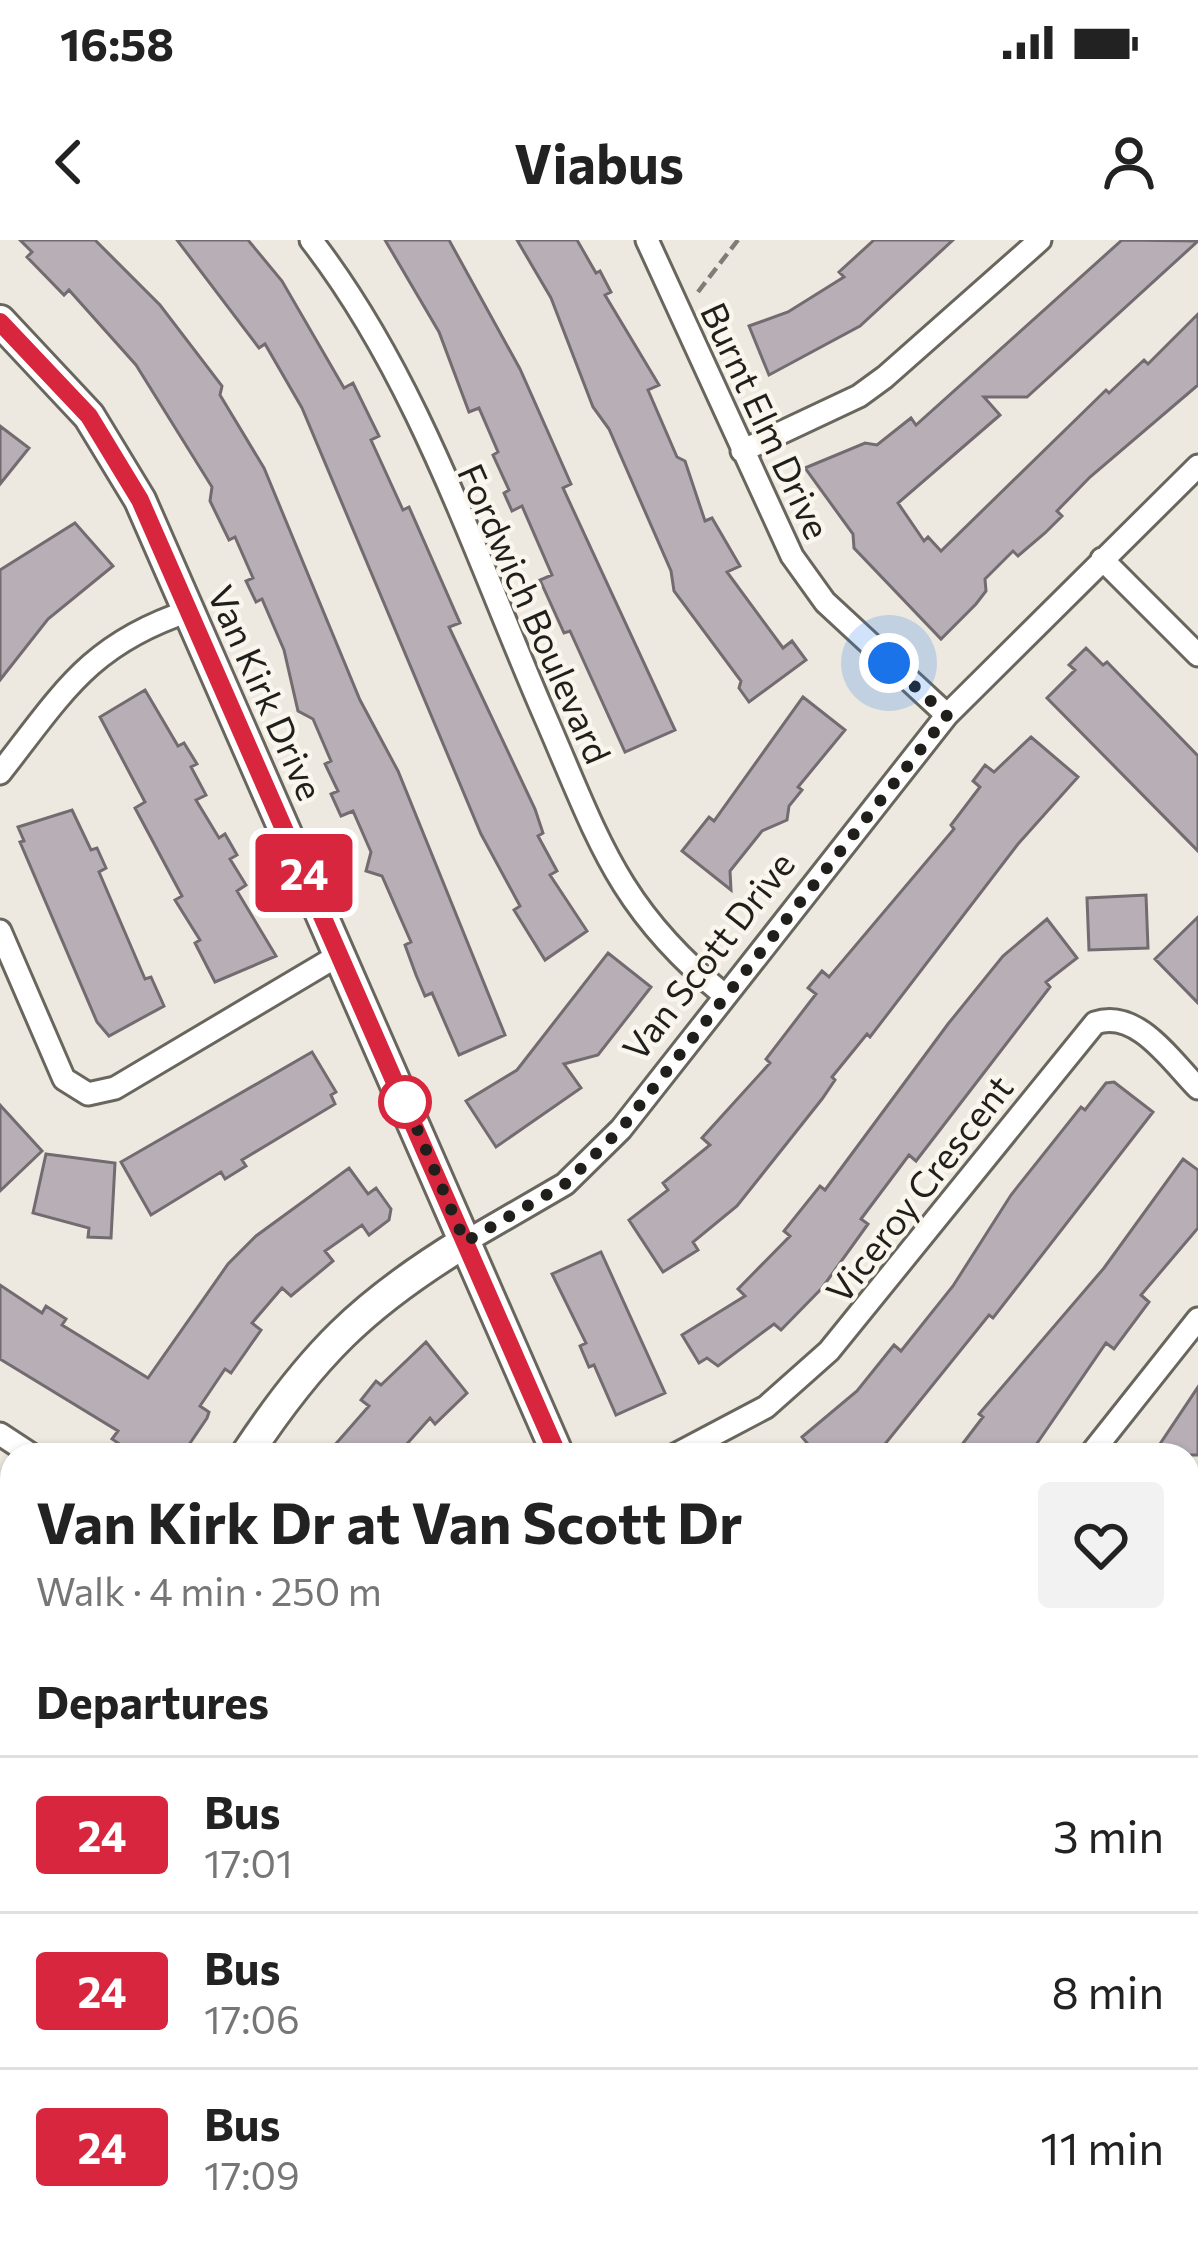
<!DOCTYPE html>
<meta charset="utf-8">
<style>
:root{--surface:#fff;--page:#f2f2f2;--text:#222;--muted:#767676;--line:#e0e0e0}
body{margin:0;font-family:Commissioner,sans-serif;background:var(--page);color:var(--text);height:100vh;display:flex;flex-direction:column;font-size:45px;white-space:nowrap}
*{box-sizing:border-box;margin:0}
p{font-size:39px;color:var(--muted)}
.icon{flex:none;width:66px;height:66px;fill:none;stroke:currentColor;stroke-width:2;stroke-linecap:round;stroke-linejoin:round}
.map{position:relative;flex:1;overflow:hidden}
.side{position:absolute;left:0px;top:1203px;width:1200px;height:807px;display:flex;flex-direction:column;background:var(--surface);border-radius:36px 36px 0 0;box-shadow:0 3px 9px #0004}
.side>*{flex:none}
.badge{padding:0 24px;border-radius:9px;font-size:42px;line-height:78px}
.you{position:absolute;width:60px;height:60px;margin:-30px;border:9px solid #fff;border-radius:50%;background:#1a73e8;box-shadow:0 0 0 18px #1a73e833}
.map>.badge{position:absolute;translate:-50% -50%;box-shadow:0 0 0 6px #fff}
h2{padding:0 36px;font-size:45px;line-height:108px}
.round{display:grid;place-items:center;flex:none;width:126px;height:126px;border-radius:12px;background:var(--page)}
.summary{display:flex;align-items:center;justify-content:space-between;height:204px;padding:0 36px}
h1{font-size:57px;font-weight:700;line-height:90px}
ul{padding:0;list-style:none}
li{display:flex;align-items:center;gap:36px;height:156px;padding:0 36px;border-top:3px solid var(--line)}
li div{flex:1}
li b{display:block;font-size:45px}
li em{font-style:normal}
li .badge{min-width:132px;font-weight:700;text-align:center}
.status{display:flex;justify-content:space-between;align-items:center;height:84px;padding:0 60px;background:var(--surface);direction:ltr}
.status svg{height:33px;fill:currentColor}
header{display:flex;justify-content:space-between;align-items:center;height:156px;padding:0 36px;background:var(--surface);font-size:54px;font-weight:700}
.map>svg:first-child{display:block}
</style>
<div class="status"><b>16:58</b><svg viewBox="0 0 49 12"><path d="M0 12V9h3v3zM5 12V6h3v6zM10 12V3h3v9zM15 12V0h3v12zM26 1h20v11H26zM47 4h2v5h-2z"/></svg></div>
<header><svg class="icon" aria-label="back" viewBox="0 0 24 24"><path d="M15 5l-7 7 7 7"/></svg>Viabus<svg class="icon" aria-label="person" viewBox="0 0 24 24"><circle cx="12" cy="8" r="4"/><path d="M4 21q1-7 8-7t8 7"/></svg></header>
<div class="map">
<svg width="1198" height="2009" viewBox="0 0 1198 2009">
<rect width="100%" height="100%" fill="#ede9e0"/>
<path fill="#8db7d1" d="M 232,1998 L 657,1998 L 667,2009 L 222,2009 Z"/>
<path fill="#b7afb5" stroke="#726b70" stroke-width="3" d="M 20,0 L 95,0 L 160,65 L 222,146 L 220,155 L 264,228 L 360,460 L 398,531 L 505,795 L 459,815 L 432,753 L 425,756 L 416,735 L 405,705 L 411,702 L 382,636 L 366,631 L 371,612 L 353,571 L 341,576 L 331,554 L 338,551 L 325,524 L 331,521 L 313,479 L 298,471 L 284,410 L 262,359 L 256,362 L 246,341 L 253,338 L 235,297 L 229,300 L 210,261 L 212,247 L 136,125 L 69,50 L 64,55 L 27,17 L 32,12 Z
M 177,0 L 248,0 L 282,41 L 344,148 L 353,143 L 379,196 L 371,200 L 403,270 L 409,267 L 460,383 L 449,387 L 535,569 L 543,593 L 538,596 L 557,631 L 550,635 L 587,691 L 545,720 L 514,670 L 520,666 L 481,594 L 302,168 L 265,104 L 259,108 Z
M 385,0 L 449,0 L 520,129 L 571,244 L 563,248 L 675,490 L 625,512 L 570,391 L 564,393 L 540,340 L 552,335 L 522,266 L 512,271 L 504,253 L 509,250 L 493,215 L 498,212 L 479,168 L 469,172 L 439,92 Z
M 517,0 L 577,0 L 596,33 L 600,31 L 611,52 L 605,55 L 659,145 L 648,150 L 677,217 L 685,221 L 705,281 L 712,278 L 740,326 L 727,332 L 783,408 L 792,401 L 806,420 L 749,462 L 739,448 L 741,441 L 674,351 L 671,331 L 609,189 L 593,167 L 551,58 Z
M 874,0 L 953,0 L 860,86 L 769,135 L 749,86 L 788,72 L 844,37 L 839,32 Z
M 1122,0 L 1198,1 L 1027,157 L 984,157 L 1000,175 L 898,263 L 924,301 L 928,297 L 941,311 L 1106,150 L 1109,153 L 1144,120 L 1148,124 L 1198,74 L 1198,145 L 1090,237 L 1057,271 L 1062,276 L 1045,293 L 1018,316 L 1013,311 L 985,339 L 986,351 L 976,364 L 941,399 L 854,308 L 853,294 L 805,228 L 865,203 L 877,205 L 911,178 L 916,185 Z
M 0,186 L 29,208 L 0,244 Z
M 75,283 L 113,326 L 48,379 L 0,440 L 0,330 Z
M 1086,408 L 1103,425 L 1107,422 L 1198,516 L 1198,611 L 1047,458 L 1075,430 L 1069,425 Z
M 145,450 L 178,506 L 184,503 L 197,524 L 191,527 L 206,555 L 196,560 L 219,598 L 225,594 L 237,615 L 230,619 L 246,645 L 237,651 L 276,716 L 215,742 L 195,703 L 200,700 L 175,660 L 182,656 L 135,568 L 145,562 L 100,477 Z
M 803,457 L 845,490 L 798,547 L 802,550 L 789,566 L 787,580 L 762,591 L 730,631 L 731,650 L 682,611 L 709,577 L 714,581 Z
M 1031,497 L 1078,537 L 1018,604 L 870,797 L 867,794 L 832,837 L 835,840 L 822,859 L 737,966 L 693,1002 L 698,1010 L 663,1032 L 629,980 L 668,950 L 663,943 L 710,905 L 702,898 L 770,823 L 766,819 L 816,754 L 808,748 L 822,731 L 829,737 L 954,589 L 951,585 L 980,547 L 973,541 L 985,525 L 994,532 Z
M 72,570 L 91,610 L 97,608 L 106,628 L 99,632 L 145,739 L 151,737 L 164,766 L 109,796 L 97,782 L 20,602 L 24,601 L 18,587 Z
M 1146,655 L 1148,708 L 1089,710 L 1087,658 Z
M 1198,677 L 1198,763 L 1155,719 Z
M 1047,679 L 1077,718 L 1046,742 L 1050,747 L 916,921 L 909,915 L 861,979 L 868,984 L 822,1048 L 781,1090 L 774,1084 L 718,1126 L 707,1118 L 699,1123 L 682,1095 L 745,1056 L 738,1049 L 790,996 L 784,991 L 820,946 L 825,950 L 948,784 L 1003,716 Z
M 608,713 L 651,747 L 598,815 L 564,824 L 581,848 L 496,907 L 466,861 L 517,830 Z
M 312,812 L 336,852 L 331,855 L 335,864 L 242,920 L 246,926 L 225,939 L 221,932 L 151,975 L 121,922 Z
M 1114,842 L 1153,872 L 993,1078 L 989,1075 L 885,1204 L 894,1215 L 817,1215 L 802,1197 L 857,1151 L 894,1105 L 901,1111 L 953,1046 L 1011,955 L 1081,867 L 1085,870 L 1106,843 Z
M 0,865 L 42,911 L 0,951 Z
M 46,914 L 115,923 L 111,998 L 88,997 L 89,988 L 33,973 Z
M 1183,919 L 1198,930 L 1198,988 L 1141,1055 L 1149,1062 L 1114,1109 L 1106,1103 L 1029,1215 L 954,1215 L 983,1177 L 979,1174 L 1104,1028 Z
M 349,928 L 368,954 L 376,948 L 391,969 L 389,980 L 369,995 L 362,985 L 325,1011 L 333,1021 L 291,1056 L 282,1048 L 252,1083 L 261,1090 L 231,1133 L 225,1129 L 200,1166 L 209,1172 L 207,1178 L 182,1215 L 136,1215 L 112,1199 L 118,1191 L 0,1119 L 0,1045 L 42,1073 L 46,1066 L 66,1079 L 62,1085 L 148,1138 L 228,1024 L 256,996 Z
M 601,1012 L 665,1153 L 616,1175 L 594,1125 L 589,1127 L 580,1106 L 586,1103 L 552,1034 Z
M 426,1102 L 467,1153 L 435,1184 L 430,1178 L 397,1215 L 326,1215 L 369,1166 L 361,1160 L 376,1141 L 381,1145 Z
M 1198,1147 L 1198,1215 L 1174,1215 L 1160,1204 Z"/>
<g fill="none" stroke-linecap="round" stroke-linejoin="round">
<defs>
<path id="street" d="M 311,0 C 418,138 475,315 544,474 C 597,595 616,667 723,754
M 647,0 L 792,316 L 825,362 L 947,475
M 742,211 L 859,156 L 885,137 L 1040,0
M 1102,319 L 1198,415
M 0,533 C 62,454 89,404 189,371
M 0,691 L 64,839 L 88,854 L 115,848 L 339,715
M 465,1002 L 565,944 L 621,889 L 947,475 L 1198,226
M 0,1194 L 32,1215
M 675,1215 L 766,1167 L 829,1111 L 1095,783 C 1137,768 1172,822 1198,848
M 1090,1215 L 1198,1079
M 1188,1505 L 1198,1492
M 0,1814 L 12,1826"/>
<path id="secondary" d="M 0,81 L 89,176 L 140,260 L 558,1215
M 246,1215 C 312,1115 363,1064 465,1002
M 0,1534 L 12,1522
M 966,1998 L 977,2009"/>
</defs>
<use href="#street" stroke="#69665e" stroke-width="27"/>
<use href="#secondary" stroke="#69665e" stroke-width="36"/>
<path stroke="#807d77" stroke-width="4.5" stroke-dasharray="12 6" stroke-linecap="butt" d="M 698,52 L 738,0
M 716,1998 L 725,2009
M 184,2009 L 197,1998
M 928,2009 L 932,2005"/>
<use href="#street" stroke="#fff" stroke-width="21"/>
<use href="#secondary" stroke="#fff" stroke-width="30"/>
</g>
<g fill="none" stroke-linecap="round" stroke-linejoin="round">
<defs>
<path id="line" d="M 0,82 L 89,176 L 140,260 L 558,1215"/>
</defs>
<use href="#line" stroke="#fff" stroke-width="27"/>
<use href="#line" stroke="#d7263d" stroke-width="18"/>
<path stroke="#211f1c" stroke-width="12" stroke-dasharray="0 21.6" d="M 405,862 L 399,846 L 465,1002 L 565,944 L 621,889 L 947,476 L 889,423"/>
</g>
<circle fill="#fff" stroke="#d7263d" stroke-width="6" cx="405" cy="862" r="24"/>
<g text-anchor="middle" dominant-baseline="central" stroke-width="9" stroke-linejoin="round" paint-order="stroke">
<g font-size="36" fill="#211f1c" stroke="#faf6ed">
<text transform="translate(767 180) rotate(65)">Burnt Elm Drive</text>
<text transform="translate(536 373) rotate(66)">Fordwich Boulevard</text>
<text transform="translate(267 452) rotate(66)">Van Kirk Drive</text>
<text transform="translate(707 715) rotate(-52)">Van Scott Drive</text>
<text transform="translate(918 948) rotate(-52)">Viceroy Crescent</text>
</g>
</g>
</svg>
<div class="you" style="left:889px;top:423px"></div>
<b class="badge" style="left:304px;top:633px;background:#d7263d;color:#fff">24</b>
<section class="side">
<div class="summary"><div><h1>Van Kirk Dr at Van Scott Dr</h1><p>Walk · 4 min · 250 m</p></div><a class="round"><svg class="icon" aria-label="heart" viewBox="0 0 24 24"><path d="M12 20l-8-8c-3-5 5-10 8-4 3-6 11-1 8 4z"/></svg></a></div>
<h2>Departures</h2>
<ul>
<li><span class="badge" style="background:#d7263d;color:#fff">24</span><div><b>Bus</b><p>17:01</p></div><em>3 min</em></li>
<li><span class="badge" style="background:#d7263d;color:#fff">24</span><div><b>Bus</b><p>17:06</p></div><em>8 min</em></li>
<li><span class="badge" style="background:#d7263d;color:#fff">24</span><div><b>Bus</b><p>17:09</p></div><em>11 min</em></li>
</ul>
</section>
</div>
